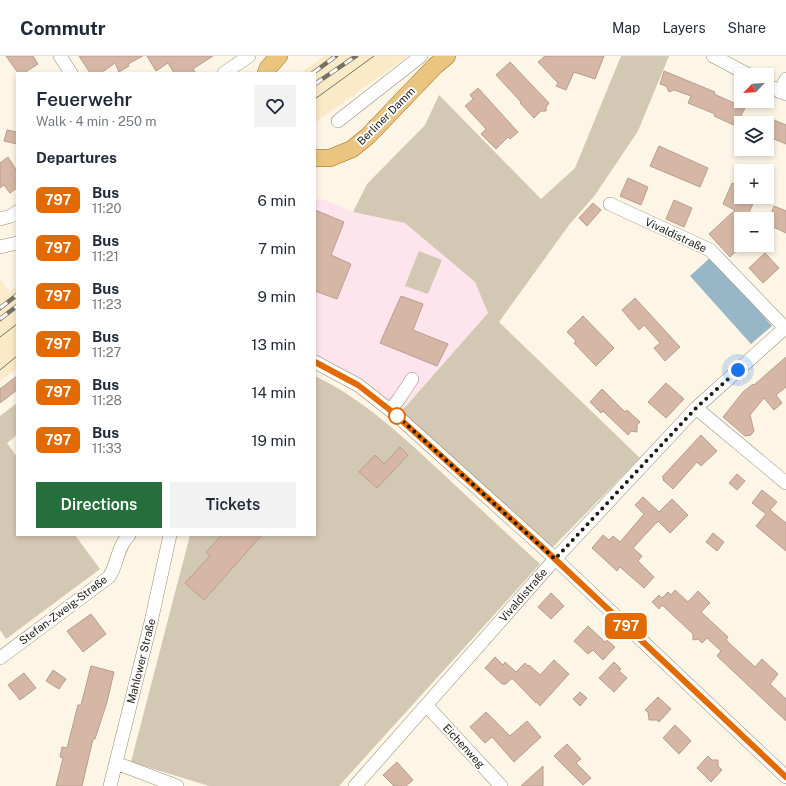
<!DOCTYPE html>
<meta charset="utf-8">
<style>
:root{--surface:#fff;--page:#f2f2f3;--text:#1f2937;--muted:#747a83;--line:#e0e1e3;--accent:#266f3d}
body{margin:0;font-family:"Public Sans",sans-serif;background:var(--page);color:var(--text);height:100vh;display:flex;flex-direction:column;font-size:15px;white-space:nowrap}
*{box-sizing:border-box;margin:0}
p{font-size:13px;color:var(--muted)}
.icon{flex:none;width:22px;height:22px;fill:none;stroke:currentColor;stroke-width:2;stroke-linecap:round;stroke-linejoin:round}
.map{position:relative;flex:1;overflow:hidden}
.details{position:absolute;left:16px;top:16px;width:300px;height:464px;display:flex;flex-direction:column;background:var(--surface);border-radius:0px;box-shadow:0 2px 6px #0003}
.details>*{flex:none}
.badge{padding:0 8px;border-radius:6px;font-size:14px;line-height:26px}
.needle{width:26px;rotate:245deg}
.buttons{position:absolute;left:734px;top:12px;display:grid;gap:8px}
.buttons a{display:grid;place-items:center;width:40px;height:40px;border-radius:0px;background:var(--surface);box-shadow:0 2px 6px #0003;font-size:20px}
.you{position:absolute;width:20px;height:20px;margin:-10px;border:3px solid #fff;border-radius:50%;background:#1a73e8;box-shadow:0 0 0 6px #1a73e833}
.map>.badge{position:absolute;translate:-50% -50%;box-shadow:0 0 0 2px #fff}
h2{padding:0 20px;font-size:15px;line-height:36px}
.round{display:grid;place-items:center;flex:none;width:42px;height:42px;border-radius:0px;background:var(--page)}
.head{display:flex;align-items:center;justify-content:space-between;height:68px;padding:0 20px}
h1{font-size:19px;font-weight:600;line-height:30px}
.button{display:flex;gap:8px;margin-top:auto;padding:8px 20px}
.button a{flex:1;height:46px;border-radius:0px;background:var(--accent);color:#fff;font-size:16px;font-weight:600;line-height:46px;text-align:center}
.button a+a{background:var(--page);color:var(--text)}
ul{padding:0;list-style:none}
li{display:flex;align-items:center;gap:12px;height:48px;padding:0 20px}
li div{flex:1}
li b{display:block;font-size:15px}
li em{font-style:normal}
li .badge{min-width:44px;font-weight:700;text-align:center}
header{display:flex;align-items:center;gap:24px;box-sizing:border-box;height:56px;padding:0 20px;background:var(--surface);border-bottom:1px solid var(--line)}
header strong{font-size:19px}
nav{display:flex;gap:22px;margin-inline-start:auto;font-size:14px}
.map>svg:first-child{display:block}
</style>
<header>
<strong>Commutr</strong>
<nav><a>Map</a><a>Layers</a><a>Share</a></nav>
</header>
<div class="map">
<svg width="786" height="730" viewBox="0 0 786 730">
<rect width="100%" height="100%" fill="#fdf5e5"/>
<path fill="#fee4ec" d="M 319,142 L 353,156 L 405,167 L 475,226 L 488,257 L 400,357 L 315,303 L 315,147 Z"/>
<path fill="#fbeac8" d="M 324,0 L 408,0 L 315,67 L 315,17 L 301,17 Z
M 0,223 L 9,236 L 17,230 L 17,313 L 0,325 Z"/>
<path fill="#d3c8b3" d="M 621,0 L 669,0 L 638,75 L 595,139 L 569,169 L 499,266 L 640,402 L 549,495 L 400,357 L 488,257 L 475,226 L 405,167 L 353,156 L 367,128 L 425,69 L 439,39 L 541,143 L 575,112 Z
M 419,195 L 442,204 L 428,238 L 405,230 Z
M 315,320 C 363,343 401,379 440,415 C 473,446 506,477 540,508 L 339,730 L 209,730 L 131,706 L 190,479 L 315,479 Z
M 17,347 L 17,379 L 7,387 L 17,401 L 17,479 L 75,479 L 100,513 L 6,583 L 0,574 L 0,360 Z"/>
<path fill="#97b7c9" d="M 712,200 L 772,270 L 751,288 L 690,220 Z"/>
<path fill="#d6b7a5" stroke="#b89e8f" d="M 6,0 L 33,0 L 38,8 L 24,17 L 18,17 Z
M 79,0 L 143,0 L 128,8 L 129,10 L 119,16 L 115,7 L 101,17 L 90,17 Z
M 147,0 L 213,0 L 193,13 L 196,17 L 174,17 L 168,7 L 156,15 Z
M 545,0 L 604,0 L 595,23 L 574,16 L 566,34 L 556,30 L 558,27 L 538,6 Z
M 510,6 L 549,47 L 546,51 L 546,55 L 541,55 L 534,62 L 520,47 L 521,46 L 496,19 Z
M 664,15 L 715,36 L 714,38 L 745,52 L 736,70 L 714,60 L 715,58 L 688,47 L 691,40 L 674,34 L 669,36 L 666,30 L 660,28 Z
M 478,32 L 518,76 L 510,83 L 508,81 L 496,93 L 481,78 L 486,73 L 465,50 L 473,43 L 470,39 Z
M 767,61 L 786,69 L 786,88 L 767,80 Z
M 7,74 L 17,76 L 17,88 L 4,85 Z
M 659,90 L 708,112 L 700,131 L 650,110 Z
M 8,101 L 17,115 L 17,132 L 10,137 L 4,129 L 0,132 L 0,107 Z
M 628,122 L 648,131 L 641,149 L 620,140 Z
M 732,127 L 741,131 L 741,141 L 749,141 L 755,143 L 748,159 L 741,156 L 741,191 L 730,201 L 709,178 L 735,154 L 723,148 Z
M 674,144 L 692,152 L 684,171 L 666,163 Z
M 593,147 L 601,154 L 587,170 L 579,162 Z
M 774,150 L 786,155 L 786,177 L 767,168 Z
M 315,154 L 344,166 L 331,199 L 351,208 L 337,243 L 315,235 Z
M 765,197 L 779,212 L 763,227 L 749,212 Z
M 401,240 L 423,248 L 413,274 L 448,288 L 437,310 L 380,287 Z
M 635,242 L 680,291 L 665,305 L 654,292 L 660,287 L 644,269 L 639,274 L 622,254 Z
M 583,260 L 614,292 L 596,310 L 574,287 L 576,285 L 567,276 Z
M 786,301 L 786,331 L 776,339 L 782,347 L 774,354 L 764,342 L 750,359 L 754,375 L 751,379 L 745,380 L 723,361 L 743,336 L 753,328 L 754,329 Z
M 17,320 L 17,334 L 0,347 L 0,333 Z
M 666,327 L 684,343 L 666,362 L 648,346 Z
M 602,333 L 625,356 L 627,354 L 640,366 L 637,369 L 637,376 L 631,375 L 628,379 L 603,355 L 601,357 L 590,346 Z
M 701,379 L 717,395 L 701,410 L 697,406 L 673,433 L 663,424 L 664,423 L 662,421 Z
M 400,391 L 408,399 L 377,432 L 359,416 L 375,399 L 384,408 Z
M 737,418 L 745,425 L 737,434 L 729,427 Z
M 762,434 L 777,446 L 770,454 L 786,467 L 786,495 L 756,470 L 766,458 L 752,447 Z
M 643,441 L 659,456 L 672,443 L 688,459 L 670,477 L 658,465 L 633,492 L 642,500 L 638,505 L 654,521 L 644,532 L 620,511 L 617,515 L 592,492 L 603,479 L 609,484 L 613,480 L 620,486 L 644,458 L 635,449 Z
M 713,477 L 724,486 L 717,495 L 706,486 Z
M 222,479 L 262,479 L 204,544 L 185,527 L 210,500 L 206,496 Z
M 675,534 L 688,546 L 698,535 L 710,547 L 701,556 L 728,581 L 726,584 L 755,611 L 762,603 L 778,618 L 770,628 L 786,643 L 786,665 L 717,600 L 721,595 L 707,582 L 702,587 L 698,583 L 693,584 L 693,578 L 676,562 L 662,549 L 659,553 L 652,546 L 659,539 L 662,542 L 668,536 L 671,539 Z
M 551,537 L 564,550 L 551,563 L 538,551 Z
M 91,558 L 106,578 L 83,596 L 67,575 Z
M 588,570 L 605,586 L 607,584 L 615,591 L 603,604 L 593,594 L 588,598 L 574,585 Z
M 495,601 L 503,609 L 505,606 L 516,616 L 525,607 L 528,610 L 529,609 L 540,619 L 554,604 L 569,618 L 540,650 L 537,646 L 536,647 L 512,622 L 506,628 L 502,628 L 485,612 Z
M 614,606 L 621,613 L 619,615 L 627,622 L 614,636 L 599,622 Z
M 91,610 L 114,616 L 107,646 L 95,683 L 93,683 L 82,730 L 56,730 L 63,702 L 60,701 L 62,691 L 67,692 L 78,649 L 81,649 Z
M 53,614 L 66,623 L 59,633 L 46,625 Z
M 24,617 L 36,632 L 20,644 L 8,629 Z
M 580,636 L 587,642 L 580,650 L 573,643 Z
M 658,641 L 671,653 L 659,666 L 657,664 L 649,664 L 648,656 L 645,654 Z
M 486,656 L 510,680 L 527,665 L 541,681 L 514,706 L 492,681 L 485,687 L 470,671 Z
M 675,669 L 691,685 L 679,698 L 663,682 Z
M 567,688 L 581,703 L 576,707 L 591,722 L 583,729 L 554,700 Z
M 708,700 L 712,704 L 718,704 L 718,710 L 722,714 L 711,726 L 697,712 Z
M 397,706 L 413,724 L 406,730 L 394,730 L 383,719 Z
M 543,710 L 543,730 L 521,730 Z"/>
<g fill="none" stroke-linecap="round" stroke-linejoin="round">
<defs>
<path id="minor" d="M 60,0 L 71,17
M 713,0 L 749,19
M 224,17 L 249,0
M 767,29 L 786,38
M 780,36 L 786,23
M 338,65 L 421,0
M 610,148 L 710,194 L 785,272
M 0,163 L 11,160 L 17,156
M 0,191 L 17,187
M 315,306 L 358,329 L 395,358 L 548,496 L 786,721
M 696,352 L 786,427
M 390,354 L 399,343 L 412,323
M 0,602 L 109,521 C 118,508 116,493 129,479
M 427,650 L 501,730
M 116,707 L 177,730
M 110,730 L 151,566 L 170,479
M 355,730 L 555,503 L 696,352 L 786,271"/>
<path id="major" d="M 266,17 L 268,12 L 279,0
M 315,102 L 330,102 L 352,93 L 368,80 L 435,10 L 447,0"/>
</defs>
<use href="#minor" stroke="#998c74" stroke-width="14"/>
<use href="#major" stroke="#9b6f20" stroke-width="18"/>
<use href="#minor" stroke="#fff" stroke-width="13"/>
<use href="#major" stroke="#ebc47f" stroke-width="17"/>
<path stroke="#777265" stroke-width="1" d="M 315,43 L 374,0
M 0,281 L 17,268
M 0,314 L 17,300"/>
<defs>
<path id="rail" d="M 313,17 L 336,0
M 315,28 L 356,0
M 0,252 L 17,239
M 0,263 L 17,250"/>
</defs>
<use href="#rail" stroke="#777265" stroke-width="4.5"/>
<use href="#rail" stroke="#fff" stroke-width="3" stroke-dasharray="9" stroke-linecap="butt"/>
</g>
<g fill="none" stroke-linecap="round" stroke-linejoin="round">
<defs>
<path id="line" d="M 315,306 L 358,329 L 390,354 L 539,488 L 786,721"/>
</defs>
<use href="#line" stroke="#fff" stroke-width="9"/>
<use href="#line" stroke="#e16b00" stroke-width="6"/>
<path stroke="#1e1a10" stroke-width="4" stroke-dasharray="0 7.2" d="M 397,360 L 395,358 L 555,503 L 696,352 L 738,314"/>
</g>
<circle fill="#fff" stroke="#e16b00" stroke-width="2" cx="397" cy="360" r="8"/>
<g text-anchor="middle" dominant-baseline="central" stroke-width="4" stroke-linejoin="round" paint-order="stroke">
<g font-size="11" fill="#1e1a10" stroke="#fff">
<text transform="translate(386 60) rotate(-45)">Berliner Damm</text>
<text transform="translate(676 179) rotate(25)">Vivaldistraße</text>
<text transform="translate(523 539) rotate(-49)">Vivaldistraße</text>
<text transform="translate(63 554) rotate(-37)">Stefan-Zweig-Straße</text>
<text transform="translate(141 605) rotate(-76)">Mahlower Straße</text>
<text transform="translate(464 690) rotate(47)">Eichenweg</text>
</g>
</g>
</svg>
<div class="buttons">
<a><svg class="needle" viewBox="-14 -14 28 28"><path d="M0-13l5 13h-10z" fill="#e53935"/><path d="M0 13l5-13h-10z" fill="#747a83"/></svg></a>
<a><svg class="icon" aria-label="layers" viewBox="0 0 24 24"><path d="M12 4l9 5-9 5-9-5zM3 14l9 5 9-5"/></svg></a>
<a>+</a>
<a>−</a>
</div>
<div class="you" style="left:738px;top:314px"></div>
<b class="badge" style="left:626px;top:570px;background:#e16b00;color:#fff">797</b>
<section class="details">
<div class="head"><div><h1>Feuerwehr</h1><p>Walk · 4 min · 250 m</p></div><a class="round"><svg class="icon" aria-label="heart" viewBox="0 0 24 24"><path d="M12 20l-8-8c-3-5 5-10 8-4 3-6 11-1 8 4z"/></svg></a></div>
<h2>Departures</h2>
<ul>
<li><span class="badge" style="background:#e16b00;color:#fff">797</span><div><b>Bus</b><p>11:20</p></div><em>6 min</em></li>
<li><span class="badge" style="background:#e16b00;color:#fff">797</span><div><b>Bus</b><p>11:21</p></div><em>7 min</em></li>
<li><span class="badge" style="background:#e16b00;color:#fff">797</span><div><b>Bus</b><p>11:23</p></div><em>9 min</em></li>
<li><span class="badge" style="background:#e16b00;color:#fff">797</span><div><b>Bus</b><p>11:27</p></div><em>13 min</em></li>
<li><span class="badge" style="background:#e16b00;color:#fff">797</span><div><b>Bus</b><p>11:28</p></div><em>14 min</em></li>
<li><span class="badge" style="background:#e16b00;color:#fff">797</span><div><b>Bus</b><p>11:33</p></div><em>19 min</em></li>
</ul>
<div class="button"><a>Directions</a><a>Tickets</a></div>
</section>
</div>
